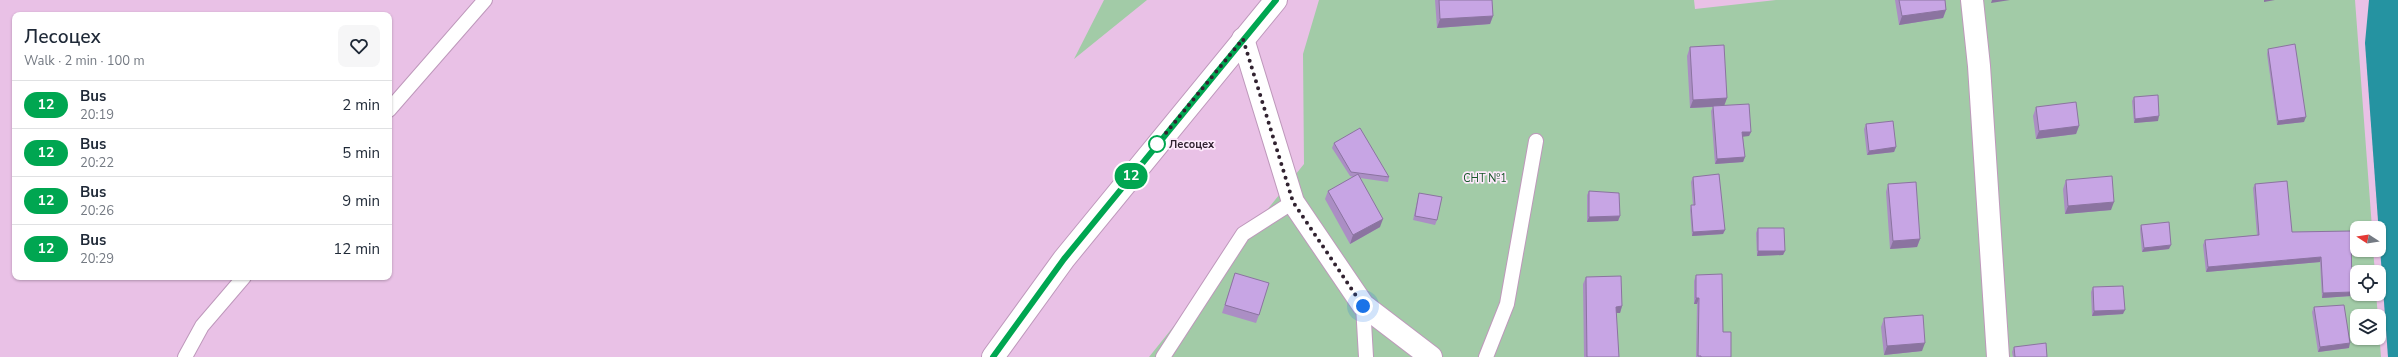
<!DOCTYPE html>
<meta charset="utf-8">
<style>
:root{--surface:#fff;--page:#f6f6f7;--text:#1f2937;--muted:#747a83;--line:#e0e1e3}
body{margin:0;font-family:"Nunito Sans",sans-serif;background:var(--page);color:var(--text);height:100vh;display:flex;flex-direction:column;font-size:15px;white-space:nowrap}
*{box-sizing:border-box;margin:0}
p{font-size:13px;color:var(--muted)}
.icon{flex:none;width:22px;height:22px;fill:none;stroke:currentColor;stroke-width:2;stroke-linecap:round;stroke-linejoin:round}
.map{position:relative;flex:1;overflow:hidden}
.drawer{position:absolute;left:12px;top:12px;width:380px;height:268px;display:flex;flex-direction:column;background:var(--surface);border-radius:8px;box-shadow:0 1px 3px #0004}
.drawer>*{flex:none}
.badge{padding:0 8px;border-radius:13px;font-size:14px;line-height:26px}
.needle{width:26px;rotate:282deg}
.buttons{position:absolute;left:2350px;top:221px;display:grid;gap:8px}
.buttons a{display:grid;place-items:center;width:36px;height:36px;border-radius:8px;background:var(--surface);box-shadow:0 1px 3px #0004;font-size:20px}
.you{position:absolute;width:20px;height:20px;margin:-10px;border:3px solid #fff;border-radius:50%;background:#1a73e8;box-shadow:0 0 0 6px #1a73e833}
.map>.badge{position:absolute;translate:-50% -50%;box-shadow:0 0 0 2px #fff}
.round{display:grid;place-items:center;flex:none;width:42px;height:42px;border-radius:8px;background:var(--page)}
.summary{display:flex;align-items:center;justify-content:space-between;height:68px;padding:0 12px}
h1{font-size:19px;font-weight:600;line-height:30px}
ul{padding:0;list-style:none}
li{display:flex;align-items:center;gap:12px;height:48px;padding:0 12px;border-top:1px solid var(--line)}
li div{flex:1}
li b{display:block;font-size:15px}
li em{font-style:normal}
li .badge{min-width:44px;font-weight:700;text-align:center}
.map>svg:first-child{display:block}
</style>
<div class="map">
<svg width="2398" height="357" viewBox="0 0 2398 357">
<rect width="100%" height="100%" fill="#e9c1e6"/>
<path fill="#a2cba7" d="M 1104,0 L 1147,0 L 1074,59 Z
M 1319,0 L 1694,0 L 1695,9 L 1776,0 L 2355,0 L 2372,228 L 2357,228 L 2357,250 L 2373,250 L 2375,272 L 2357,272 L 2357,294 L 2376,294 L 2378,316 L 2357,316 L 2357,338 L 2379,338 L 2379,330 L 2381,357 L 1149,357 L 1304,164 L 1303,54 Z"/>
<path fill="#2593a1" d="M 2369,0 L 2398,0 L 2398,357 L 2388,357 L 2365,43 Z"/>
<g fill="none" stroke-linecap="round" stroke-linejoin="round">
<defs>
<path id="service" d="M 389,110 L 485,0
M 1363,305 L 1366,357
M 185,357 L 202,326 L 244,277
M 1163,357 L 1243,234 L 1293,202
M 1486,357 L 1507,304 L 1536,141"/>
<path id="minor" d="M 1972,0 L 1979,66 L 1998,357
M 1243,39 L 1293,202 L 1363,305 L 1431,357"/>
<path id="tertiary" d="M 993,357 L 1064,259 L 1276,0"/>
</defs>
<use href="#service" stroke="#be98bb" stroke-width="16"/>
<use href="#minor" stroke="#be98bb" stroke-width="24"/>
<use href="#tertiary" stroke="#be98bb" stroke-width="24"/>
<use href="#service" stroke="#fff" stroke-width="14"/>
<use href="#minor" stroke="#fff" stroke-width="22"/>
<use href="#tertiary" stroke="#fff" stroke-width="22"/>
</g>
<path fill="#ab8ec4" d="M 1435,0 L 1492,0 L 1493,16 L 1490,24 L 1437,28 Z
M 1895,0 L 1945,0 L 1946,10 L 1943,18 L 1899,25 Z
M 1690,47 L 1727,98 L 1724,106 L 1751,132 L 1749,136 L 1743,136 L 1745,157 L 1743,162 L 1715,164 L 1711,111 L 1713,107 L 1690,108 L 1687,56 Z
M 2268,49 L 2304,122 L 2277,125 L 2267,54 Z
M 2134,97 L 2158,121 L 2134,123 L 2132,101 Z
M 2036,107 L 2079,126 L 2076,134 L 2036,139 L 2033,116 Z
M 1866,124 L 1896,147 L 1894,152 L 1867,155 L 1864,129 Z
M 1334,143 L 1389,177 L 1388,182 L 1360,178 L 1380,227 L 1350,244 L 1325,199 L 1328,191 L 1353,177 L 1350,176 L 1332,148 Z
M 1693,177 L 1725,230 L 1723,234 L 1692,236 L 1690,210 L 1691,205 L 1693,205 L 1691,182 Z
M 2066,180 L 2111,210 L 2065,214 L 2063,189 Z
M 1888,184 L 1920,239 L 1917,247 L 1890,249 L 1886,192 Z
M 2255,184 L 2292,232 L 2351,231 L 2352,292 L 2351,296 L 2322,298 L 2320,262 L 2206,272 L 2203,245 L 2205,240 L 2257,235 L 2253,188 Z
M 1589,191 L 1620,216 L 1618,221 L 1587,222 L 1587,195 Z
M 1419,193 L 1437,220 L 1435,225 L 1413,220 L 1418,197 Z
M 2141,225 L 2169,249 L 2142,252 L 2140,229 Z
M 1758,228 L 1785,251 L 1783,255 L 1757,256 L 1756,233 Z
M 1235,273 L 1259,315 L 1256,323 L 1222,313 Z
M 1696,275 L 1723,332 L 1731,357 L 1696,357 L 1697,304 L 1694,304 L 1694,281 Z
M 1586,277 L 1622,306 L 1620,313 L 1616,313 L 1619,357 L 1584,357 L 1583,284 Z
M 2093,287 L 2123,314 L 2092,316 L 2091,292 Z
M 2314,307 L 2349,348 L 2318,352 L 2312,312 Z
M 1884,318 L 1922,351 L 1884,355 L 1881,327 Z
M 2014,347 L 2047,357 L 2013,357 L 2012,352 Z"/>
<path fill="#8b74a0" d="M 1992,0 L 2010,0 L 1991,3 Z
M 2264,0 L 2275,0 L 2264,2 Z
M 1946,10 L 1943,18 L 1899,25 L 1902,16 Z
M 1493,16 L 1490,24 L 1437,28 L 1440,19 Z
M 1727,98 L 1724,106 L 1690,108 L 1693,100 Z
M 2159,116 L 2158,121 L 2134,123 L 2135,119 Z
M 2306,117 L 2304,122 L 2277,125 L 2278,121 Z
M 2079,126 L 2076,134 L 2036,139 L 2039,131 Z
M 1742,132 L 1751,132 L 1749,136 L 1741,137 Z
M 1896,147 L 1894,152 L 1867,155 L 1869,151 Z
M 1745,157 L 1743,162 L 1715,164 L 1717,159 Z
M 2114,202 L 2111,210 L 2065,214 L 2068,206 Z
M 1620,216 L 1618,221 L 1587,222 L 1589,217 Z
M 1383,219 L 1380,227 L 1350,244 L 1353,235 Z
M 1725,230 L 1723,234 L 1692,236 L 1693,232 Z
M 1920,239 L 1917,247 L 1890,249 L 1893,241 Z
M 2171,245 L 2169,249 L 2142,252 L 2144,248 Z
M 1758,251 L 1785,251 L 1783,255 L 1757,256 Z
M 2321,257 L 2320,262 L 2206,272 L 2208,267 Z
M 2352,292 L 2351,296 L 2322,298 L 2323,293 Z
M 1696,298 L 1699,298 L 1697,304 L 1694,304 Z
M 1622,306 L 1620,313 L 1613,313 L 1616,307 Z
M 2125,310 L 2123,314 L 2092,316 L 2094,311 Z
M 1925,343 L 1922,351 L 1884,355 L 1887,346 Z
M 2350,343 L 2349,348 L 2318,352 L 2320,347 Z"/>
<path fill="#c7a5e4" stroke="#8b74a0" d="M 1439,0 L 1492,0 L 1493,16 L 1440,19 Z
M 1899,0 L 1945,0 L 1946,10 L 1902,16 Z
M 2295,44 L 2306,117 L 2278,121 L 2268,49 Z
M 1724,45 L 1727,98 L 1693,100 L 1690,47 Z
M 2158,95 L 2159,116 L 2135,119 L 2134,97 Z
M 2076,102 L 2079,126 L 2039,131 L 2036,107 Z
M 1749,104 L 1751,132 L 1742,132 L 1745,157 L 1717,159 L 1713,106 Z
M 1893,121 L 1896,147 L 1869,151 L 1866,124 Z
M 1360,128 L 1389,177 L 1351,172 L 1334,143 Z
M 1358,174 L 1383,219 L 1353,235 L 1328,191 Z
M 1719,174 L 1725,230 L 1693,232 L 1691,205 L 1695,205 L 1693,177 Z
M 2112,176 L 2114,202 L 2068,206 L 2066,180 Z
M 2287,181 L 2292,232 L 2351,231 L 2352,292 L 2323,293 L 2321,257 L 2208,267 L 2205,240 L 2259,235 L 2255,184 Z
M 1916,182 L 1920,239 L 1893,241 L 1888,184 Z
M 1589,191 L 1619,193 L 1620,216 L 1589,217 Z
M 1419,193 L 1442,197 L 1437,220 L 1415,216 Z
M 2169,222 L 2171,245 L 2144,248 L 2141,225 Z
M 1758,228 L 1784,228 L 1785,251 L 1758,251 Z
M 1235,273 L 1269,283 L 1259,315 L 1225,305 Z
M 1722,274 L 1723,332 L 1731,332 L 1731,357 L 1701,357 L 1701,356 L 1698,356 L 1699,298 L 1696,298 L 1696,275 Z
M 1621,276 L 1622,306 L 1616,307 L 1619,357 L 1587,357 L 1586,277 Z
M 2123,286 L 2125,310 L 2094,311 L 2093,287 Z
M 2344,305 L 2350,343 L 2320,347 L 2314,307 Z
M 1923,315 L 1925,343 L 1887,346 L 1884,318 Z
M 2046,343 L 2047,357 L 2015,357 L 2014,347 Z"/>
<g fill="none" stroke-linecap="round" stroke-linejoin="round">
<defs>
<path id="line" d="M 993,357 L 1064,259 L 1276,0"/>
</defs>
<use href="#line" stroke="#fff" stroke-width="9"/>
<use href="#line" stroke="#00a651" stroke-width="6"/>
<path stroke="#312230" stroke-width="4" stroke-dasharray="0 7.2" d="M 1157,144 L 1243,39 L 1293,202 L 1363,306"/>
</g>
<circle fill="#fff" stroke="#00a651" stroke-width="2" cx="1157" cy="144" r="8"/>
<g text-anchor="middle" dominant-baseline="central" stroke-width="3.5" stroke-linejoin="round" paint-order="stroke">
<g font-size="11" font-weight="bold" fill="#312230" stroke="#fee9fc" text-anchor="start">
<text x="1169" y="144">Лесоцех</text>
</g>
<g font-size="11" fill="#155627" stroke="#fee9fc">
<text x="1485" y="178">СНТ №1</text>
</g>
</g>
</svg>
<div class="buttons">
<a><svg class="needle" viewBox="-14 -14 28 28"><path d="M0-13l5 13h-10z" fill="#e53935"/><path d="M0 13l5-13h-10z" fill="#747a83"/></svg></a>
<a><svg class="icon" aria-label="locate" viewBox="0 0 24 24"><circle cx="12" cy="12" r="6"/><path d="M12 2v4M12 18v4M2 12h4M18 12h4"/></svg></a>
<a><svg class="icon" aria-label="layers" viewBox="0 0 24 24"><path d="M12 4l9 5-9 5-9-5zM3 14l9 5 9-5"/></svg></a>
</div>
<div class="you" style="left:1363px;top:306px"></div>
<b class="badge" style="left:1131px;top:176px;background:#00a651;color:#fff">12</b>
<section class="drawer">
<div class="summary"><div><h1>Лесоцех</h1><p>Walk · 2 min · 100 m</p></div><a class="round"><svg class="icon" aria-label="heart" viewBox="0 0 24 24"><path d="M12 20l-8-8c-3-5 5-10 8-4 3-6 11-1 8 4z"/></svg></a></div>
<ul>
<li><span class="badge" style="background:#00a651;color:#fff">12</span><div><b>Bus</b><p>20:19</p></div><em>2 min</em></li>
<li><span class="badge" style="background:#00a651;color:#fff">12</span><div><b>Bus</b><p>20:22</p></div><em>5 min</em></li>
<li><span class="badge" style="background:#00a651;color:#fff">12</span><div><b>Bus</b><p>20:26</p></div><em>9 min</em></li>
<li><span class="badge" style="background:#00a651;color:#fff">12</span><div><b>Bus</b><p>20:29</p></div><em>12 min</em></li>
</ul>
</section>
</div>
